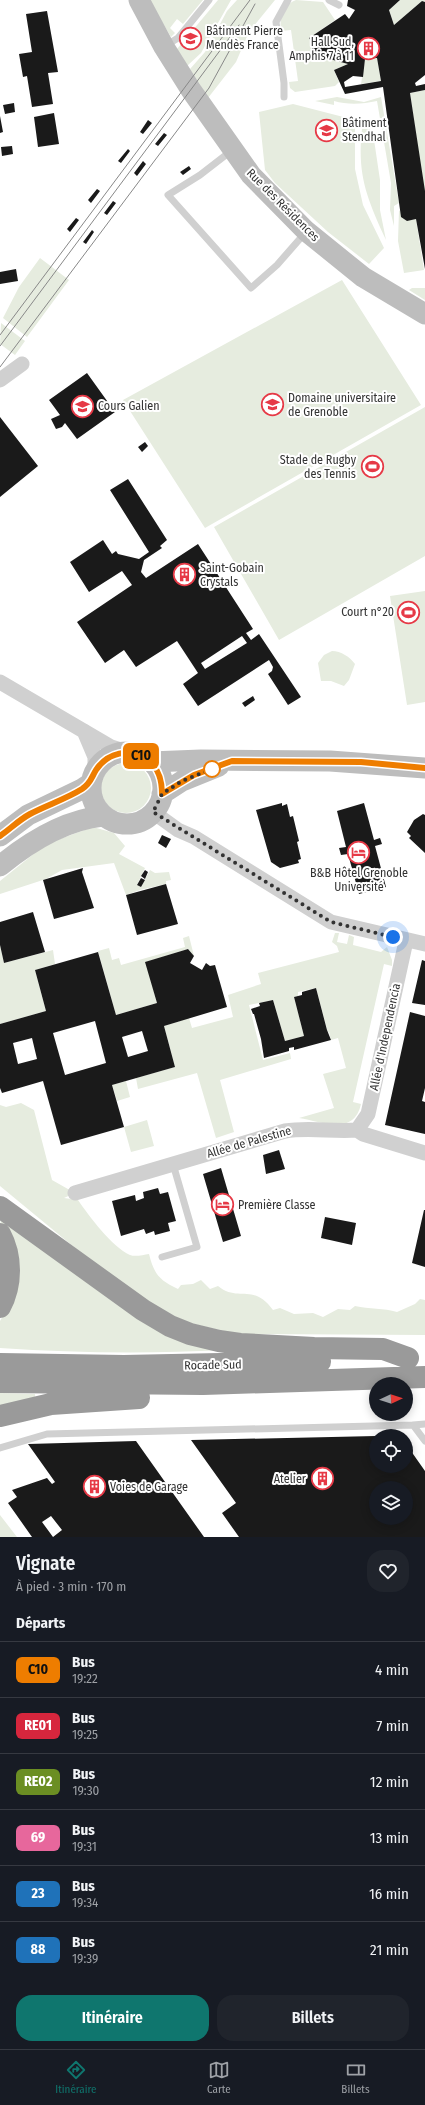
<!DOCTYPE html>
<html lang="fr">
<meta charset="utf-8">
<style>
:root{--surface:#171b24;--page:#20242c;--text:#f1f3f6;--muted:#9ea1a6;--line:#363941;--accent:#0f766e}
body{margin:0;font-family:"Fira Sans Condensed",sans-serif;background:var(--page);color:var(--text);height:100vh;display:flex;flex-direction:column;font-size:15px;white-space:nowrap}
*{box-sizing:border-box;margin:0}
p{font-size:13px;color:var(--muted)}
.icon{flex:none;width:22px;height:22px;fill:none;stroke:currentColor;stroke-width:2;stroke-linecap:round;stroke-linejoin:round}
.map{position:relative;height:1537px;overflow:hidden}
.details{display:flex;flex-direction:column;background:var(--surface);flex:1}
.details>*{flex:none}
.badge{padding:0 8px;border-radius:6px;font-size:14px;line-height:26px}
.needle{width:26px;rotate:86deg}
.tools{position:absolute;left:369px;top:1377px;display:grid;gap:8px}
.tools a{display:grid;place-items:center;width:44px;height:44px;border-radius:50%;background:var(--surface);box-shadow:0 2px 10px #0003;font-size:20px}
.you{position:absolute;width:20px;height:20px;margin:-10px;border:3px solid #fff;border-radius:50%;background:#1a73e8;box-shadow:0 0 0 6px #1a73e833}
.map>.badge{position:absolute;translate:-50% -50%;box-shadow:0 0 0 2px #fff}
h2{padding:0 16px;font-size:15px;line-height:36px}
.round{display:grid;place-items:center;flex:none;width:42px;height:42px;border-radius:16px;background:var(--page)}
.summary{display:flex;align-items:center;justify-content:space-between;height:68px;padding:0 16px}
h1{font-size:19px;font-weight:600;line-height:30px}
.action{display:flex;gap:8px;margin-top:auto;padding:8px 16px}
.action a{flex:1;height:46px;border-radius:16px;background:var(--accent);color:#fff;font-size:16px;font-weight:600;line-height:46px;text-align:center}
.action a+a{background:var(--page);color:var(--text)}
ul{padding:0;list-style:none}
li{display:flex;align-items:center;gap:12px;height:56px;padding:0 16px;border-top:1px solid var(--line)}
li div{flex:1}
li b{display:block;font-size:15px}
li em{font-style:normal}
li .badge{min-width:44px;font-weight:700;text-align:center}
.menu{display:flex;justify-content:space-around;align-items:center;height:56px;border-top:1px solid var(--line);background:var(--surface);font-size:11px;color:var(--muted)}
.menu a{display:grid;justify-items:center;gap:2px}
.menu .selected{color:var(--accent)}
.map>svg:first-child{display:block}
</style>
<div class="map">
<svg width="425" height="1537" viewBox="0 0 425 1537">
<rect width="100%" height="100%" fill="#fff"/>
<path fill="#e6ecdf" d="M 149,0 L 203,0 L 183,24 L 177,19 L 170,28 L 175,33 L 171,37 Z
M 218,0 L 231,0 L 201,53 L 187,66 L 177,49 Z
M 237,0 L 275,0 L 249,32 L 236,62 L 208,98 L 190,69 L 205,52 L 227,11 Z
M 296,0 L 323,2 L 335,20 L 309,38 L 313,44 L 311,54 L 348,64 L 334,70 L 339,82 L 335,86 L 295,92 L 290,88 L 289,82 L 298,81 L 291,30 L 281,31 C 279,18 283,5 296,0 Z
M 400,0 L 425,0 L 425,2 L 422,1 L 394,25 L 389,10 Z
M 377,58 L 381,81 L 361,84 L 365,59 Z
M 425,90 L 425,191 L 424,191 L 410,93 Z
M 337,97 L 364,102 L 381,97 L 399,203 L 394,206 L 394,226 L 390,210 L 391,183 L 377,101 C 363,104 348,105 334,101 L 334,105 L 315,101 Z
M 293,104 L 355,120 L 355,169 L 363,205 L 384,248 L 369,264 L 328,232 L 275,183 L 265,170 L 259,112 Z
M 363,121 L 373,133 L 380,180 L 380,210 L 386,240 C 365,195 356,171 363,121 Z
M 399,210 C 406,218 401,222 416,219 L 424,270 L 404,273 L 398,241 Z
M 40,258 L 69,280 L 27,337 L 3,318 L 19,287 Z
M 342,280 L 421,405 L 205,528 L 123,400 Z
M 412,288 L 425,288 L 425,300 L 409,290 Z
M 1,323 L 25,341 L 15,355 L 0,344 Z
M 425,407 L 425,556 L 279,640 L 214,527 Z
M 425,591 L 425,702 L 407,705 L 390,596 Z
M 332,651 C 341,651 350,657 355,664 L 349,680 L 344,686 L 331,681 L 321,681 L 318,663 L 324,655 Z
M101 788a25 25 0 1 1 50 0a25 25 0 1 1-50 0Z
M 93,827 L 114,833 L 125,846 L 119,854 L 145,868 L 137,885 L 141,887 L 150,870 L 155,873 L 169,872 L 171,880 L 166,881 L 166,884 L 140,890 L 126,895 L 114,863 L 62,870 L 46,879 L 0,894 L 0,881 L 46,844 Z
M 335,933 L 339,933 L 337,942 L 347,944 L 349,935 L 354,937 L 353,945 L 381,952 L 387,947 L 392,960 L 392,966 L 384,964 L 353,1102 L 361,1104 C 354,1136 323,1122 299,1118 L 334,1108 L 323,1074 L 346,1068 L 338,1038 L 331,1040 L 329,1032 L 328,1033 L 316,988 L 298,992 L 298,996 L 294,997 L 304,1036 L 285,1041 L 273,1000 L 249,1005 L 263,1060 L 290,1053 L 291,1059 L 220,1080 L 234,1132 L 216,1138 L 197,1073 L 138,1089 L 136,1078 L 175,1067 L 164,1026 L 189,1018 L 192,1028 L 233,1017 L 228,995 L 261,984 L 258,973 L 339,952 L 337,946 L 332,942 Z
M 189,936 L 194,956 L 188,949 L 146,962 L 157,1003 L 116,1015 L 98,951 L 109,948 L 112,960 L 119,958 L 121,965 L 185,947 L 183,938 Z
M 0,945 L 4,963 L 53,950 L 55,964 L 35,970 L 46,1011 L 0,1024 Z
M 126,1081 L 130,1097 L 117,1101 L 112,1085 Z
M 21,1103 L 34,1110 L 52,1180 L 75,1193 L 64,1198 L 78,1200 C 89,1216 112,1247 130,1255 C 135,1257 143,1255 149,1254 C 154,1274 159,1280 178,1289 L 181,1285 L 193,1284 L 201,1280 L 210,1289 L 218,1286 C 239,1303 252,1282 273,1310 L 280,1308 L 294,1314 L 313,1313 L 323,1317 L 338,1309 L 350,1310 L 355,1306 C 369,1309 384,1308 397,1312 L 415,1304 L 420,1299 L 425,1300 L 425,1335 L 236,1334 L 173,1319 L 109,1276 L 0,1186 L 0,1105 L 6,1107 Z
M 147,1120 L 154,1146 L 131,1152 L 124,1127 Z
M 0,1214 L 224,1350 C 150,1354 74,1353 0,1348 L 0,1321 L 7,1309 Z
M 0,1393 L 35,1394 L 35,1399 L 0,1410 Z
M 0,1515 L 17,1537 L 0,1537 Z"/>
<path fill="#1a1a1a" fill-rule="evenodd" d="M 348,0 L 400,0 L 389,10 L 394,25 L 422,1 L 425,2 L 425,75 L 415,83 L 416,86 L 425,84 L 425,90 L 410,93 L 425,191 L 425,269 L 416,219 L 407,221 L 401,217 L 383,87 L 345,94 L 334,70 L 348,64 L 311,54 L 313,44 L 309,38 L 345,14 L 349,19 L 355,10 L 347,6 ZM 377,58 L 381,81 L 345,87 L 344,82 L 353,76 L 363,77 L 365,59 Z
M 47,11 L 58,72 L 48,73 L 53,104 L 32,107 L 27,76 L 23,77 L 19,54 L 32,52 L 26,14 Z
M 14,103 L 15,112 L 5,114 L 3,105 Z
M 54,113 L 59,144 L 38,147 L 34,117 Z
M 0,116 L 3,132 L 0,133 Z
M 148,120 L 152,123 L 143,134 L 140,132 Z
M 164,133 L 167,135 L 158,146 L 155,144 Z
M 12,146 L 13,154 L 2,156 L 1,147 Z
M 128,149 L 130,151 L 121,163 L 118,161 Z
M 143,161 L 146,164 L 137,176 L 134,173 Z
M 189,166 L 191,169 L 183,175 L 180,172 Z
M 97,189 L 100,191 L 91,203 L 88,200 Z
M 113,201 L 116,203 L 107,215 L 104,213 Z
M 76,218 L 79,220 L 70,232 L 67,229 Z
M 92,230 L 94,232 L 86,244 L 83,242 Z
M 16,269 L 18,281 L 0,284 L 0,272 Z
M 87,373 L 115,412 L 77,439 L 65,423 L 62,427 L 56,429 L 51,419 L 60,415 L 49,400 Z
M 0,417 L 38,466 L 0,497 Z
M 145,442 L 148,446 L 142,452 L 138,447 Z
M 128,479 L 167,540 L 160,546 L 162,548 L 144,560 L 141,572 L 146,578 L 198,544 L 253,629 L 246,633 L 251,640 L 259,634 L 301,697 L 288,705 L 268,674 L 272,671 L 273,667 L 269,660 L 198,706 L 183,684 L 198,673 L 177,641 L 136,667 L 124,650 L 105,663 L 77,622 L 132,585 L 122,571 L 89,592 L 70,562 L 103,540 L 112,554 L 116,551 L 118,554 L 139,559 L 149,552 L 110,490 ZM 242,636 L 247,643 L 205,669 L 201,663 Z
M 253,696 L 255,700 L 245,707 L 242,703 Z
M 282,803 L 282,806 L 287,804 L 290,817 L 293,816 L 299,841 L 297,842 L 301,859 L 298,860 L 299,863 L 280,868 L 271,862 L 256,810 Z
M 364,803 L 374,840 L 380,838 L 382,844 L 375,846 L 386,887 L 359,894 L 348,854 L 341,855 L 339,848 L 346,847 L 337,811 Z
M 423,814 L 425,815 L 425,853 L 409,838 L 411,836 L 407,832 L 414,820 Z
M 162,835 L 171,839 L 166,848 L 158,843 Z
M 83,868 L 82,872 L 94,908 L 54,919 L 43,880 Z
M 145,870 L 148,872 L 145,879 L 141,876 Z
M 141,878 L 145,880 L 141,887 L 137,885 Z
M 166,884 L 178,924 L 137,935 L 126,895 Z
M 33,912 L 45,952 L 4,963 L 0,945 L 0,922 Z
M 188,949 L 194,956 L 190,963 L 202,970 L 206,963 L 210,966 L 215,965 L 227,1007 L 164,1026 L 175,1067 L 112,1085 L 124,1127 L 61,1145 L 43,1081 L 2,1093 L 0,1088 L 0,1024 L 46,1011 L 35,970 L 98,952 L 116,1015 L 157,1003 L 145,962 ZM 95,1021 L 106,1063 L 65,1075 L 53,1033 ZM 142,1031 L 148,1051 L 128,1057 L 122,1037 ZM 32,1038 L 37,1059 L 18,1064 L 13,1043 Z
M 422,960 L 425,961 L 425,1005 L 412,1003 Z
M 316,988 L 327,1030 L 331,1040 L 294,1050 L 294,1047 L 289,1048 L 289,1051 L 264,1058 L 261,1039 L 254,1014 L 253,1014 L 251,1009 L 260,1006 L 259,1003 L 273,1000 L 285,1041 L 304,1036 L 294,997 L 302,995 L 302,992 Z
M 410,1012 L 425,1016 L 425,1088 L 422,1101 L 425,1102 L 425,1134 L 385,1125 Z
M 279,1150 L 285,1169 L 266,1174 L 263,1155 Z
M 221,1168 L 241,1236 L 223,1242 L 203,1174 Z
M 158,1188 L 160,1194 L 168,1192 L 176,1221 L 168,1223 L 170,1231 L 155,1235 L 154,1231 L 146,1234 L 144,1229 L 121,1236 L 112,1201 L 135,1195 L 136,1201 L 144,1198 L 143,1192 Z
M 424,1210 L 425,1210 L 425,1267 L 412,1263 Z
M 325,1217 L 356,1223 L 352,1245 L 321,1238 Z
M 376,1436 L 376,1466 L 406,1466 L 406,1444 L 425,1471 L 425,1537 L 239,1537 L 222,1513 L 236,1503 L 191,1440 ZM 376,1488 L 406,1488 L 406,1518 L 376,1518 Z
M 136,1441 L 204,1537 L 32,1537 L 8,1503 L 17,1497 L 12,1490 L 47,1478 L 52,1484 L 55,1482 L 28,1444 ZM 51,1516 L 62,1530 L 53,1537 L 42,1522 Z"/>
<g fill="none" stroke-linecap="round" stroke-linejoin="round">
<path stroke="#d0d0d0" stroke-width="7" d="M 329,0 L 339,5
M 165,46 L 178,38 L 209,0
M 284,97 L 284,83 L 276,22 L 288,0
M 231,151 L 200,175 L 168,195 L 251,288 L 277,265 L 305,233
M 162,1257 L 197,1247 L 173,1164
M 425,1424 L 413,1425 L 425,1441
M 0,1448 L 47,1434 L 413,1425"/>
<path stroke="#d0d0d0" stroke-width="15" d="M 0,380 L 22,364
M 0,682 L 111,747 L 127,752
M 84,731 L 95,757 L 95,770
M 153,812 L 178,830 L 194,837 L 331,922 L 425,944
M 357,1130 L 368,1114 L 406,941
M 75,1193 L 285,1131 C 309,1127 333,1132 357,1130 L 363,1134 L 425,1153"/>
<path stroke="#bdbdbd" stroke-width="21" d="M 139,0 L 164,47 L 191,90 L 251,175 L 306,231 L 363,277 L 425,314
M91 788a36 36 0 1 1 72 0a36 36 0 1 1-72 0Z
M 151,762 L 201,760 L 330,761 L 425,768
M 162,794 L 182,781 L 219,766
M 0,836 L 28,815 L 82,789 L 91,783
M 0,866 C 29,842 65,820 103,816"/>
<path stroke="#9a9a9a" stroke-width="22" d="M 0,1207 L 143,1310 L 170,1326 L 190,1334 L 219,1341 L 240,1344 L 314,1348 L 383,1349 L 408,1358
M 0,1234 C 12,1256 12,1285 0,1307
M 0,1364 L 124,1366 L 320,1362
M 0,1382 L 203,1384 L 425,1377
M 0,1416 L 51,1404 L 139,1398"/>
<path stroke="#888" stroke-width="1" d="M 0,335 L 250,0
M 0,346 L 239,25
M 0,367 L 209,88 L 255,4"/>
</g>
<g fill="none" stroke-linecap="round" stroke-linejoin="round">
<defs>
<path id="line" d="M 0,836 C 10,829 19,820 30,814 C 47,805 66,799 82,789 C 91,783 91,778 96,770 C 107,753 130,747 147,759 C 159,768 162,780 162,794 L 194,775 L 232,761 L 361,762 L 425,768"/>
</defs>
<use href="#line" stroke="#fff" stroke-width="9"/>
<use href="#line" stroke="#ee7d00" stroke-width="6"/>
<path stroke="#333" stroke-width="4" stroke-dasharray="0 7.2" d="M 212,769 L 182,781 L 162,794 L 153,812 L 331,922 L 393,937"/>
</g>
<defs>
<symbol id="university-ring" viewBox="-11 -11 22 22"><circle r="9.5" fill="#fff" stroke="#e63946" stroke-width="1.5"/><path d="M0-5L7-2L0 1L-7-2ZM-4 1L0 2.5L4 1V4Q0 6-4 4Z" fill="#e63946"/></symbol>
<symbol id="building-ring" viewBox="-11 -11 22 22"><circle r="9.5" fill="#fff" stroke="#e63946" stroke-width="1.5"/><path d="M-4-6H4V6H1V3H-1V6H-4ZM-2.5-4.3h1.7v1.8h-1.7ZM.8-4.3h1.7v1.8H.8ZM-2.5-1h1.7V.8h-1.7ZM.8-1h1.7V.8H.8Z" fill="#e63946"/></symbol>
<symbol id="stadium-ring" viewBox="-11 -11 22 22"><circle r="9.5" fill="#fff" stroke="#e63946" stroke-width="1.5"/><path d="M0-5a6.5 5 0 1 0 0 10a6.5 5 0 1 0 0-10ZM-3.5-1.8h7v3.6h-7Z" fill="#e63946"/></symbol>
<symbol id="hotel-ring" viewBox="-11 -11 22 22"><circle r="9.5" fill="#fff" stroke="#e63946" stroke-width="1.5"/><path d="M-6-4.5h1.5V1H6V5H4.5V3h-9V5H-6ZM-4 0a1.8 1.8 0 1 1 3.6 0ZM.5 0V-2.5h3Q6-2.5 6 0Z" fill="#e63946"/></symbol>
</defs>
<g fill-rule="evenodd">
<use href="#university-ring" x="178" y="26" width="25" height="25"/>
<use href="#building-ring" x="356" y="36" width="25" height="25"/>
<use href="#university-ring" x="314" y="118" width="25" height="25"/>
<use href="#university-ring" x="260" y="392" width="25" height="25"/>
<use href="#university-ring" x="70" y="394" width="25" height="25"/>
<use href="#stadium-ring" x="360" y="454" width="25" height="25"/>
<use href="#building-ring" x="172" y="562" width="25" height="25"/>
<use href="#stadium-ring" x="396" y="600" width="25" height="25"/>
<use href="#hotel-ring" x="346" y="840" width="25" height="25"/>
<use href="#hotel-ring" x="210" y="1192" width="25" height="25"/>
<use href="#building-ring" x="310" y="1466" width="25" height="25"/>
<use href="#building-ring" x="82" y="1474" width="25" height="25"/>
</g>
<circle fill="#fff" stroke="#ee7d00" stroke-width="2" cx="212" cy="769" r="8"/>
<g text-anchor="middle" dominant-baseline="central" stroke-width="4" stroke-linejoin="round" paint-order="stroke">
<g font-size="12" fill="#333" stroke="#fff" text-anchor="start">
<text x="206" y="31">Bâtiment Pierre<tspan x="206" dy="14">Mendès France</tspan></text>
<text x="354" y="42" text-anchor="end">Hall Sud,<tspan x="354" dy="14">Amphis 7 à 11</tspan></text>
<text x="342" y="123">Bâtiment<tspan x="342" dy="14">Stendhal</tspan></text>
<text x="288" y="398">Domaine universitaire<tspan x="288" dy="14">de Grenoble</tspan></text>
<text x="98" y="406">Cours Galien</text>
<text x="356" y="460" text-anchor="end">Stade de Rugby<tspan x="356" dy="14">des Tennis</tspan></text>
<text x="200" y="568">Saint-Gobain<tspan x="200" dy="14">Crystals</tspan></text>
<text x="394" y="612" text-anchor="end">Court n°20</text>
<text x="359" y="873" text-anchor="middle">B&amp;B Hôtel Grenoble<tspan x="359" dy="14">Université</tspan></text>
<text x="238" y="1205">Première Classe</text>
<text x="306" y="1479" text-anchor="end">Atelier</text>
<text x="110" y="1487">Voies de Garage</text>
</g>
<g font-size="12" fill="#333" stroke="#fff">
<text transform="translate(283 205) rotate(45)">Rue des Résidences</text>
<text transform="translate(385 1037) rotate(-78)">Allée d'Independencia</text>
<text transform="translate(249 1142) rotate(-16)">Allée de Palestine</text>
<text transform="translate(213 1365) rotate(-1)">Rocade Sud</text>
</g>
</g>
</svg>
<div class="tools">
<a><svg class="needle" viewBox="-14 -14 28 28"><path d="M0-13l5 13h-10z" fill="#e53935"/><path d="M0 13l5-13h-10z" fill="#9ea1a6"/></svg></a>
<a><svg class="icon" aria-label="locate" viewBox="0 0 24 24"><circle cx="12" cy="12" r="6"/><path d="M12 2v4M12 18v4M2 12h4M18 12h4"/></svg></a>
<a><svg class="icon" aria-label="layers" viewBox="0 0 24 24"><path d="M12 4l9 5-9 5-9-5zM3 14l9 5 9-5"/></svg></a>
</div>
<div class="you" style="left:393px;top:937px"></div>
<b class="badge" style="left:141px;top:756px;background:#ee7d00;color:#111">C10</b>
</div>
<section class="details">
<div class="summary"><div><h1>Vignate</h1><p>À pied · 3 min · 170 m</p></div><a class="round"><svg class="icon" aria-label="heart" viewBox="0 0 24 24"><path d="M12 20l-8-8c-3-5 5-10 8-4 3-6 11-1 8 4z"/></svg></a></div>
<h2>Départs</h2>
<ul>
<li><span class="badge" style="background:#ee7d00;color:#111">C10</span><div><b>Bus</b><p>19:22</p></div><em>4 min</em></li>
<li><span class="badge" style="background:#d7263d;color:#fff">RE01</span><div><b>Bus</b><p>19:25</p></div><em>7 min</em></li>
<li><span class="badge" style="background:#6b8e23;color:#fff">RE02</span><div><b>Bus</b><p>19:30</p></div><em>12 min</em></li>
<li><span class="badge" style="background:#e7679c;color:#fff">69</span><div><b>Bus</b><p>19:31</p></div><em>13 min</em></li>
<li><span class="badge" style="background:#1f72b9;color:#fff">23</span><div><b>Bus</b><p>19:34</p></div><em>16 min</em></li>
<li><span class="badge" style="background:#1f72b9;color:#fff">88</span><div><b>Bus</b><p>19:39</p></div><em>21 min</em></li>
</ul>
<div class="action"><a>Itinéraire</a><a>Billets</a></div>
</section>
<nav class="menu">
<a class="selected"><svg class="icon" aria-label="directions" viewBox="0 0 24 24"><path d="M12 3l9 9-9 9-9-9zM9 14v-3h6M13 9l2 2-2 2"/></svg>Itinéraire</a>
<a><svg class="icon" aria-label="map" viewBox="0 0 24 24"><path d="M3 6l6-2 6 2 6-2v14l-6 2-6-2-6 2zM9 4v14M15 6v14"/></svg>Carte</a>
<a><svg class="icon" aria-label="tickets" viewBox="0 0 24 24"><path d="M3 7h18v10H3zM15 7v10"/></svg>Billets</a>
</nav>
